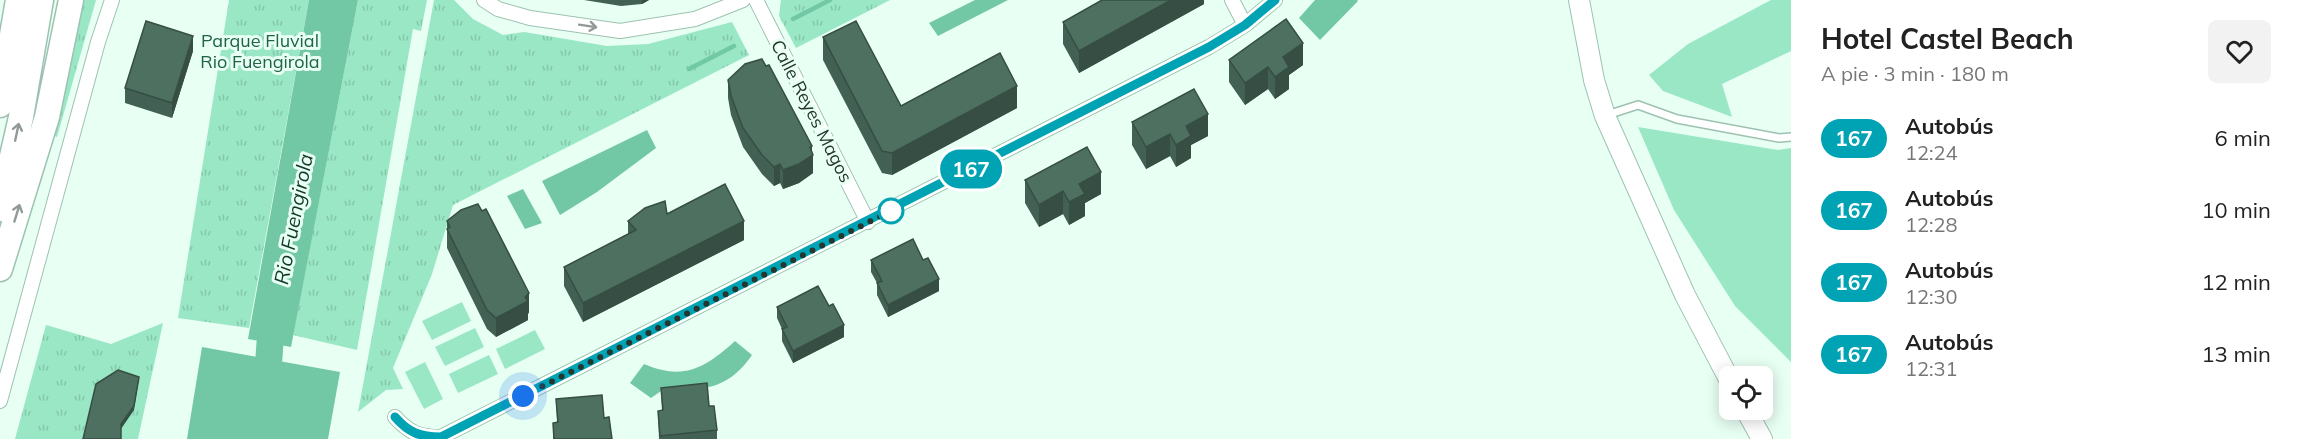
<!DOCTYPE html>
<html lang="es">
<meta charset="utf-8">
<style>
:root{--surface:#fff;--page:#f2f2f2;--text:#222;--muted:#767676}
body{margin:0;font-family:Mulish,sans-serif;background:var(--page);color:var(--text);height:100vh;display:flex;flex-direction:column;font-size:22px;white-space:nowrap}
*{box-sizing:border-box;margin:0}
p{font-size:20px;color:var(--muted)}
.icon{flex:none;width:33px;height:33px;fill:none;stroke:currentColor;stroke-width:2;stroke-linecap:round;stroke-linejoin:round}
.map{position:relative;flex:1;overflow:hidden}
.sheet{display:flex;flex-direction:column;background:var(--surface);width:510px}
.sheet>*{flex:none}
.badge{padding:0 12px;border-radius:20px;font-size:21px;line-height:39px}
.buttons{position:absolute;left:1719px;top:366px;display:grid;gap:12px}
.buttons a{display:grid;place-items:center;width:54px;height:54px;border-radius:9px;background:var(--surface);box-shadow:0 3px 15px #0003;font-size:30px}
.you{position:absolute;width:30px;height:30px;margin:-15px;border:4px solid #fff;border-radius:50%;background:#1a73e8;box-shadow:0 0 0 9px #1a73e833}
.map>.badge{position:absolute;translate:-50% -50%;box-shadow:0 0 0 3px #fff}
.round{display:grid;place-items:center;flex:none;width:63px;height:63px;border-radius:9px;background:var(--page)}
.headline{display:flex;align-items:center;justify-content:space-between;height:102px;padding:0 30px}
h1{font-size:28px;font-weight:700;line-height:45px}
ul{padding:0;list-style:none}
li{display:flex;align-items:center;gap:18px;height:72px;padding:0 30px}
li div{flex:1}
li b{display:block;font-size:22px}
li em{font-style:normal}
li .badge{min-width:66px;font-weight:700;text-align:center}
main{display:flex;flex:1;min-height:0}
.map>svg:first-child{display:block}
</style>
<main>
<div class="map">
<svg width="1791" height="439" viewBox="0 0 1791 439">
<defs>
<pattern id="park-tufts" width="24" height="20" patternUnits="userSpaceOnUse" patternTransform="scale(1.5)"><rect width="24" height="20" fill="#99e7c5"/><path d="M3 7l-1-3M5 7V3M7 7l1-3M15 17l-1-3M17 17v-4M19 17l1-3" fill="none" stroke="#84c7aa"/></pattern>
</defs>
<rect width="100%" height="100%" fill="#e8fff4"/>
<path fill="#99e7c5" d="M 1771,0 L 1791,0 L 1791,51 L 1722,84 L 1732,117 L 1663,91 L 1649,75 L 1688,44 Z
M 1638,127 L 1778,150 L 1791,148 L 1791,362 L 1735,306 L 1674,210 Z
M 462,302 L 471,321 L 432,340 L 422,321 Z
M 475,328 L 484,347 L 445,366 L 435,347 Z
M 535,330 L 545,349 L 505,369 L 496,349 Z
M 489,355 L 498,374 L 458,393 L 449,374 Z
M 425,362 L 443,399 L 424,409 L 405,372 Z"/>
<path fill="url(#park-tufts)" d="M 81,0 L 96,0 L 57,137 L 52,135 Z
M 229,0 L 309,0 L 249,328 L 178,318 Z
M 358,0 L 427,0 L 421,31 L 413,29 L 357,350 L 293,335 Z
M 434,0 L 454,0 L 473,19 L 503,35 L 524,32 L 607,46 L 648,44 L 732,22 L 749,55 L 453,205 L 432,274 L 393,368 L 403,389 L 386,390 L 358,412 Z
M 781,0 L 890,0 L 796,48 L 779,16 Z
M 163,323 L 138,439 L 15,439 L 46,325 L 111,344 Z"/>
<path fill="#72c8a4" d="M 309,0 L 358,0 L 291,347 L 248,339 Z
M 975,0 L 1008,0 L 938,36 L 929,23 Z
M 1315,0 L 1357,0 L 1358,1 L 1320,40 L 1299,18 Z
M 647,130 L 656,148 L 597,192 L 560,215 L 542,181 Z
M 523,189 L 542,223 L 525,229 L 507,196 Z
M 735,341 L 752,355 C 737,377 718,390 690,388 C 683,388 673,386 667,388 C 661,390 656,395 651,398 L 630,383 L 644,364 C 684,381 705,368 735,341 Z
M 202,347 L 340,372 L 328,439 L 187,439 Z"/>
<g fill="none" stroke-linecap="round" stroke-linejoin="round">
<path stroke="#72c8a4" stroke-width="4.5" d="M 793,19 L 830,0
M 689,69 L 734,46"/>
<path stroke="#72c8a4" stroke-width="27" d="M 263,439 L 270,343 L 276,308"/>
<defs>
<path id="lane" d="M 1607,115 L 1638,105 L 1677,119 L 1779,138 L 1791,137"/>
<path id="street" d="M 484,0 L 498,9 L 530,18 L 620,31 L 695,19 L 743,0
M 756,0 L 868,222
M 1232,0 L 1245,25
M 0,401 L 98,42 L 112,0
M 395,417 C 409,433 420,437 441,437 L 1209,47 L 1245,25 L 1275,0"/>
<path id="secondary" d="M 1579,0 L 1594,80 L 1605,116 L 1685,295 L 1730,381
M 1746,410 L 1762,439"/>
<path id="highway" d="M 0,105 L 18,0
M 0,209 L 21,117 L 41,0
M 0,269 L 47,117 L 71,0"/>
</defs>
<use href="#lane" stroke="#9dc2b1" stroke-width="10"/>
<use href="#street" stroke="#9dc2b1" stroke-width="16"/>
<use href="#secondary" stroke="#9dc2b1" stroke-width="22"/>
<use href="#highway" stroke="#9dc2b1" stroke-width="27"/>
<use href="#lane" stroke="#fff" stroke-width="7"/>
<use href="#street" stroke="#fff" stroke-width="14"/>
<use href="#secondary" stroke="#fff" stroke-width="20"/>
<use href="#highway" stroke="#fff" stroke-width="24"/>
</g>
<path fill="#426053" d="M 584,0 L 649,0 L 642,4 L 621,6 Z
M 1204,0 L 1204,4 L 1079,73 L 1063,44 L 1063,22 Z
M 823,37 L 901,106 L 1017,108 L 892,175 L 882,173 L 823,60 Z
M 193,51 L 172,118 L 125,103 L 125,88 Z
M 1229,60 L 1303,65 L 1289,75 L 1289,89 L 1275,99 L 1268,89 L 1245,105 L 1229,82 Z
M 728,80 L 812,151 L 813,173 L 799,183 L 783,189 L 780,183 L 774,186 L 762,174 L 743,147 L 731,115 L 728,98 Z
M 1132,122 L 1208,136 L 1191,145 L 1191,158 L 1176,167 L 1170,156 L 1146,169 L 1132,145 Z
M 1025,180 L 1101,194 L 1085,203 L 1085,216 L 1069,225 L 1063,214 L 1039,227 L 1025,203 Z
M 667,214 L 744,240 L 583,322 L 564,286 L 564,267 L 628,234 L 628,221 Z
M 447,221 L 529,312 L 528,314 L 528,320 L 496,337 L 487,329 L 447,248 Z
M 871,260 L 939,291 L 888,317 L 877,295 L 877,283 L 871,272 Z
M 777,307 L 844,337 L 793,363 L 782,341 L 782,329 L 777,318 Z
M 661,388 L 709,406 L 717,430 L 717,439 L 659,439 L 658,411 L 662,411 Z
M 556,399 L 604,418 L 612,439 L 553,439 L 553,423 L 557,422 Z"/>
<path fill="#364e43" d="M 642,0 L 649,0 L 642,4 Z
M 1171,0 L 1204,0 L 1204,4 L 1079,73 L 1079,51 Z
M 193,36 L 193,51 L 172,118 L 172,103 Z
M 1303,43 L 1303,65 L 1289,75 L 1289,89 L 1275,99 L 1275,77 L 1283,57 Z
M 1268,67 L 1268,89 L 1245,105 L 1245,83 Z
M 1017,86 L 1017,108 L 892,175 L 892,153 Z
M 1208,114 L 1208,136 L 1191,145 L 1191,158 L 1176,167 L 1176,145 L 1186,126 Z
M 1170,134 L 1170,156 L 1146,169 L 1146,147 Z
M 812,146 L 812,156 L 813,155 L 813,173 L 799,183 L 783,189 L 783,170 Z
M 780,164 L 780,183 L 774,186 L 774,167 Z
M 1101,172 L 1101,194 L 1085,203 L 1085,216 L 1069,225 L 1069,202 L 1079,184 Z
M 1063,191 L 1063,214 L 1039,227 L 1039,205 Z
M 744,221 L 744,240 L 583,322 L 583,303 Z
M 939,279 L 939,291 L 888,317 L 888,305 Z
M 529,293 L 529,312 L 528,314 L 528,320 L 496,337 L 496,318 Z
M 844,325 L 844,337 L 793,363 L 793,351 Z
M 139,377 L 134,410 L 121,429 L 121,424 Z"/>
<path fill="#4d7060" stroke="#364e43" stroke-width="1.5" d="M 1102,0 L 1171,0 L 1079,51 L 1063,22 Z
M 1286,19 L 1303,43 L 1283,57 L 1289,67 L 1275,77 L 1268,67 L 1245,83 L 1229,60 Z
M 146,21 L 193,36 L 172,103 L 125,88 Z
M 856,21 L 901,106 L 1000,53 L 1017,86 L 892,153 L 882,151 L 823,37 Z
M 762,59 L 766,66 L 769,65 L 812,146 L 810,147 L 813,155 L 799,164 L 783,170 L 780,164 L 774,167 L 762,155 L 743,128 L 731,96 L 728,80 L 745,64 Z
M 1194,89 L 1208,114 L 1186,126 L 1191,136 L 1176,145 L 1170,134 L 1146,147 L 1132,122 Z
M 1087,147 L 1101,172 L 1079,184 L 1085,194 L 1069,202 L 1063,191 L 1039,205 L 1025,180 Z
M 725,184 L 744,221 L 583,303 L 564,267 L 636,230 L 628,221 L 645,208 L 665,201 L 667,214 Z
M 478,204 L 482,211 L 486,209 L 529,293 L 525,297 L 528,301 L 496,318 L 487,310 L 447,229 L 450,227 L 447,221 L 461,210 Z
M 913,239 L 923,260 L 928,258 L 939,279 L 888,305 L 877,283 L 882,281 L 871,260 Z
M 818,286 L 829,306 L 833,304 L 844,325 L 793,351 L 782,329 L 787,327 L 777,307 Z
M 118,370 L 139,377 L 134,406 L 121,424 L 121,439 L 83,439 L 96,384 Z
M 707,383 L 709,406 L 714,406 L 717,430 L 660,436 L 658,411 L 663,410 L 661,388 Z
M 602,395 L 604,418 L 609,417 L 612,439 L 554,439 L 553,423 L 558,422 L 556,399 Z"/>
<defs><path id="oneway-shaft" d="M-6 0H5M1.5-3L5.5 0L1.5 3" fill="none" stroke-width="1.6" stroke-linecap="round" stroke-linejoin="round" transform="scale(1.5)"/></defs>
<g stroke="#929a96">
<use href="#oneway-shaft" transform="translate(588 26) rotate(9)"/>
<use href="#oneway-shaft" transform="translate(17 132) rotate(-78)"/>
<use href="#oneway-shaft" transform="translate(17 213) rotate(-73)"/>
</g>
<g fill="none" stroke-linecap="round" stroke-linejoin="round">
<defs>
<path id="line" d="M 395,417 C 409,433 420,437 441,437 L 1209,47 L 1245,25 L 1275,0"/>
</defs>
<use href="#line" stroke="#fff" stroke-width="14"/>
<use href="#line" stroke="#00a3b4" stroke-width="9"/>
<path stroke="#26352e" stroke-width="6" stroke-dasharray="0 10.8" d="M 523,396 L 891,211"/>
</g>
<circle fill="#fff" stroke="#00a3b4" stroke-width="3" cx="891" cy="211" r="12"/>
<g text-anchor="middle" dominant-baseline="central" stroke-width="6" stroke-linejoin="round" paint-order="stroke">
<g font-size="18" fill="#21634a" stroke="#e8fff4">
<text x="260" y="40">Parque Fluvial<tspan x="260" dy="21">Rio Fuengirola</tspan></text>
</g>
<g font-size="18" fill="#26352e" stroke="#e8fff4">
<text transform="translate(812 111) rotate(63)">Calle Reyes Magos</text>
</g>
<g font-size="20" font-style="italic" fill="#113829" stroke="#e8fff4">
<text transform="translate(293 219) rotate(-79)">Rio Fuengirola</text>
</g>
</g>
</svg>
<div class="buttons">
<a><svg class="icon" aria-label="locate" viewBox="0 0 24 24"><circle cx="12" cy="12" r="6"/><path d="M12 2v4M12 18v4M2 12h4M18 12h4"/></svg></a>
</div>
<div class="you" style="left:523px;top:396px"></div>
<b class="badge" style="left:971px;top:169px;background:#00a3b4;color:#fff">167</b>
</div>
<section class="sheet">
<div class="headline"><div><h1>Hotel Castel Beach</h1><p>A pie · 3 min · 180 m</p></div><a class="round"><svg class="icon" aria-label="heart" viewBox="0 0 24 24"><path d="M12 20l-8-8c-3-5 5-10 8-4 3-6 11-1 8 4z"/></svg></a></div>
<ul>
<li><span class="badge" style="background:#00a3b4;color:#fff">167</span><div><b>Autobús</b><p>12:24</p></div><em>6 min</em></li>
<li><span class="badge" style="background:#00a3b4;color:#fff">167</span><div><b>Autobús</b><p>12:28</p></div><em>10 min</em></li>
<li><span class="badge" style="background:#00a3b4;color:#fff">167</span><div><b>Autobús</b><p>12:30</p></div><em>12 min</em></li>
<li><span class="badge" style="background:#00a3b4;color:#fff">167</span><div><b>Autobús</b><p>12:31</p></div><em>13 min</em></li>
</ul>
</section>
</main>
